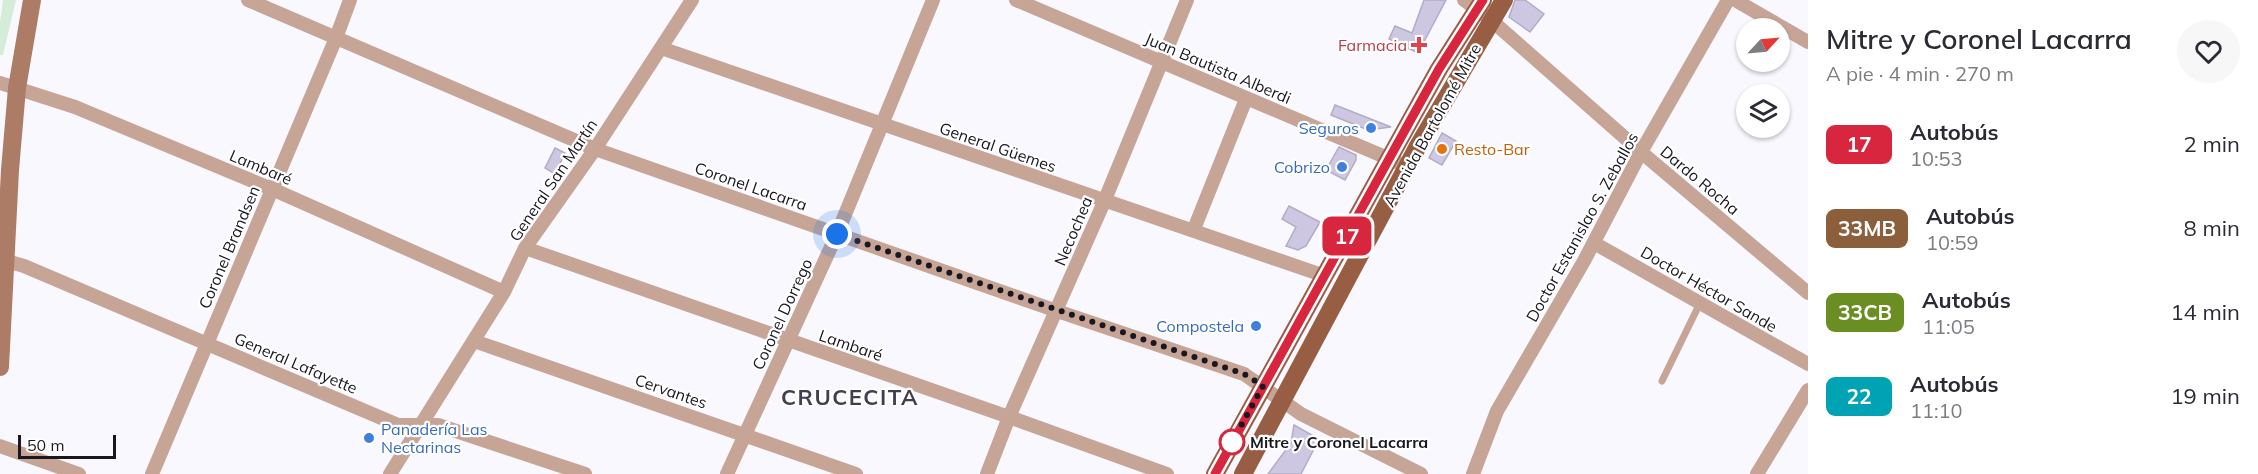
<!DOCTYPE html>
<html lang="es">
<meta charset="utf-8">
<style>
:root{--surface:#fff;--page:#f7f7f7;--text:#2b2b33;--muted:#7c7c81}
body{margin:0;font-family:Mulish,sans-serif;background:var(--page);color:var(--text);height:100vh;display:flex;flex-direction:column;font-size:22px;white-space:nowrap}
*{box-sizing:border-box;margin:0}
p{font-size:20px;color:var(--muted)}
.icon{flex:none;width:33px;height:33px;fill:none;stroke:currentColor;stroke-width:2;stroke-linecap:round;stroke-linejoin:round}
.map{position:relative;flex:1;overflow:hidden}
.details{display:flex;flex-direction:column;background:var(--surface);width:450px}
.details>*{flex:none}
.badge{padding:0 12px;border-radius:9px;font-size:21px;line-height:39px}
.needle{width:39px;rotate:64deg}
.tools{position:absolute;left:1736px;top:18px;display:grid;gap:12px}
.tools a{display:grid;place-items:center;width:54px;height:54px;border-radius:50%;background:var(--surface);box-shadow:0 2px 4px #0004;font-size:30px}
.scale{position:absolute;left:18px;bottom:15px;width:98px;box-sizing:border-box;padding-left:6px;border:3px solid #191720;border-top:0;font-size:16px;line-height:21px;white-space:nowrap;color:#191720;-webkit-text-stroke:4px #fff;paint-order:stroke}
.you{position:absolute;width:30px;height:30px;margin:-15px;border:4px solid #fff;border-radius:50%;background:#1a73e8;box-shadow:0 0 0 9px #1a73e833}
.map>.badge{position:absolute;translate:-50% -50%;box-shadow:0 0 0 3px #fff}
.round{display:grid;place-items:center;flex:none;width:63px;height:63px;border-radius:32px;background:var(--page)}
.headline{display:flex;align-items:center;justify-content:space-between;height:102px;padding:0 18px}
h1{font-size:28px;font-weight:600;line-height:45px}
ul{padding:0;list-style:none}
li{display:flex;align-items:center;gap:18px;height:84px;padding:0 18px}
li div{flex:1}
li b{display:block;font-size:22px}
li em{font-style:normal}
li .badge{min-width:66px;font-weight:700;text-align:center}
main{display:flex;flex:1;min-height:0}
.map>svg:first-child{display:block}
</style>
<main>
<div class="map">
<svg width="1808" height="474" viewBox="0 0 1808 474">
<rect width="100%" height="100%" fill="#f9f8fe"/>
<path fill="#d4edd8" d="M 3,0 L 16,0 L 3,55 L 0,55 L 0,23 Z"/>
<path fill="#cec7e2" stroke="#b3acc6" stroke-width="1.5" d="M 1424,0 L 1446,0 L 1418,53 L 1389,39 L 1395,26 L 1412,33 Z
M 1515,0 L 1525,0 L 1544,14 L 1530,32 L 1509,17 Z
M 1335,105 L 1391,127 L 1368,130 L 1331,115 Z
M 1442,133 L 1456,141 L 1442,165 L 1429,158 Z
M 1339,147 L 1356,155 L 1356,160 L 1345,180 L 1326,170 Z
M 555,148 L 565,153 L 555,174 L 545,168 Z
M 1289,206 L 1320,222 L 1306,246 L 1298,250 L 1286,246 L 1296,227 L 1282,219 Z
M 1294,425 L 1319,439 L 1301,474 L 1268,474 L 1291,443 Z"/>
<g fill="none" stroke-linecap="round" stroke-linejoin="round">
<path stroke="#c7a596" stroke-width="7" d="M 1662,381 L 1700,303"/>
<path stroke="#c7a596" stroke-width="14" d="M 248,0 L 595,149 L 1057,311 L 1244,374 L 1301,414 L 1421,474
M 1016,0 L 1397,162
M 1464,0 L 1491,20 L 1641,152 L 1808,293
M 1735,0 L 1808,42
M 661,48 L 1325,276
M 0,83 L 75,107 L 272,189 L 504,292
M 1194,229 L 1246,99
M 1594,243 L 1808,364
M 525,248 L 1009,417 L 1167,474
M 0,259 L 24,266 L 398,425 L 438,425 L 585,474
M 474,341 L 856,474
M 0,446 L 79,474
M 152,474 L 336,38 L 350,0
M 390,474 L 504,292 L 525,248 L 595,149 L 692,0
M 727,474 L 837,234 L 933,0
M 987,474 L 1009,417 L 1104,202 L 1187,0
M 1473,474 L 1497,411 L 1584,261 L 1641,152 L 1728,0
M 1757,474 L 1808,390"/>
<path stroke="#ad7c67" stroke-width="18" d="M 0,367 L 10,170 L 17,88 L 32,0"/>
<path stroke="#985e44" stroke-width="18" d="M 1215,474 L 1410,121 L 1439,69 L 1483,0
M 1243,474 L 1418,146 L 1504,0"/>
</g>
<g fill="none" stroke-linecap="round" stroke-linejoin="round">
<defs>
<path id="line" d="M 1215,474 L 1410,121 L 1439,69 L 1483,0"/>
</defs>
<use href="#line" stroke="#fff" stroke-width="14"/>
<use href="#line" stroke="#d7263d" stroke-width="9"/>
<path stroke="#191720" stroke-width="6" stroke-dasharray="0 10.8" d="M 837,234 L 1244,374 L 1263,386 L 1232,442"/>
</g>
<path fill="#e0444e" stroke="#fff" stroke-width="2" d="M1416 36h6v6h6v6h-6v6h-6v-6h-6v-6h6z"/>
<g fill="#3f7fe0" stroke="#fff" stroke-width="2">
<circle cx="1371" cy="128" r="6"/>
<circle cx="1342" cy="167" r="6"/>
<circle cx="1256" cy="326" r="6"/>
<circle cx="369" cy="438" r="6"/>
</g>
<circle fill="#e8710a" stroke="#fff" stroke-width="2" cx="1442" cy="149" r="6"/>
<circle fill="#fff" stroke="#d7263d" stroke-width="3" cx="1232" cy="442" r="12"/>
<g text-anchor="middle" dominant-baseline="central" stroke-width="4.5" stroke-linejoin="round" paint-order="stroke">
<g font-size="16" fill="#be3a42" stroke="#fff" text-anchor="end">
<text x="1407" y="45">Farmacia</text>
</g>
<g font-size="16" fill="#191720" stroke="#fff">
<text transform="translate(1218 68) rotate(23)">Juan Bautista Alberdi</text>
<text transform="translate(1432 125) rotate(-61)">Avenida Bartolomé Mitre</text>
<text transform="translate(998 147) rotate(19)">General Güemes</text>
<text transform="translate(261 167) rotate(23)">Lambaré</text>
<text transform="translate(553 180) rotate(-56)">General San Martín</text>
<text transform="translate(1700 180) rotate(40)">Dardo Rocha</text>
<text transform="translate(751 186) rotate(19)">Coronel Lacarra</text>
<text transform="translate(1582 227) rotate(-61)">Doctor Estanislao S. Zeballos</text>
<text transform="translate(1073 231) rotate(-67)">Necochea</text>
<text transform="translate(229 247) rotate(-67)">Coronel Brandsen</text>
<text transform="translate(1709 289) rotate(30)">Doctor Héctor Sande</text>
<text transform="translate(782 314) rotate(-65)">Coronel Dorrego</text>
<text transform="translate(851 345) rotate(19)">Lambaré</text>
<text transform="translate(296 363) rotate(23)">General Lafayette</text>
<text transform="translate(671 391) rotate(19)">Cervantes</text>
</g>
<g font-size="16" fill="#366cbe" stroke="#fff" text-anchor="end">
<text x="1359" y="128">Seguros</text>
<text x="1330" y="167">Cobrizo</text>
<text x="1244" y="326">Compostela</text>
<text x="381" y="429" text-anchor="start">Panadería Las<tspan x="381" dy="18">Nectarinas</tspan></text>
</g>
<g font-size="16" fill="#c56008" stroke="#fff" text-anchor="start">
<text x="1454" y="149">Resto-Bar</text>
</g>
<g font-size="16" font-weight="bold" fill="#191720" stroke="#fff" text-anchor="start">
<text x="1250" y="442">Mitre y Coronel Lacarra</text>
</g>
<g font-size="22" font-weight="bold" letter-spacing="1.5" fill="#433d53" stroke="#fff">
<text x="850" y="397">CRUCECITA</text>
</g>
</g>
</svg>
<div class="tools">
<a><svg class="needle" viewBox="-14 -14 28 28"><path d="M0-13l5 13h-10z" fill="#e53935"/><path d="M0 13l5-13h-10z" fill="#7c7c81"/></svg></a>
<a><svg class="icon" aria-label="layers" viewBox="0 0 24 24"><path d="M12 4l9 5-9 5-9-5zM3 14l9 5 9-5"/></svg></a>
</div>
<div class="scale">50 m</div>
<div class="you" style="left:837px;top:234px"></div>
<b class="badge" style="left:1347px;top:236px;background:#d7263d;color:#fff">17</b>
</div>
<section class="details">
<div class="headline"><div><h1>Mitre y Coronel Lacarra</h1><p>A pie · 4 min · 270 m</p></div><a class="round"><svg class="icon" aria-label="heart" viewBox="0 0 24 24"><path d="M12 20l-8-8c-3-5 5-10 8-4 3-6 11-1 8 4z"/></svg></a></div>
<ul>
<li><span class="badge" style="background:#d7263d;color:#fff">17</span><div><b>Autobús</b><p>10:53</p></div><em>2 min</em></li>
<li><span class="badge" style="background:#8b5e3c;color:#fff">33MB</span><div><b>Autobús</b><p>10:59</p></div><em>8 min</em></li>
<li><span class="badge" style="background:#6b8e23;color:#fff">33CB</span><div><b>Autobús</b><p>11:05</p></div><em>14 min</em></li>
<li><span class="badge" style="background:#00a3b4;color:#fff">22</span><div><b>Autobús</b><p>11:10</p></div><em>19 min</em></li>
</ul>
</section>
</main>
